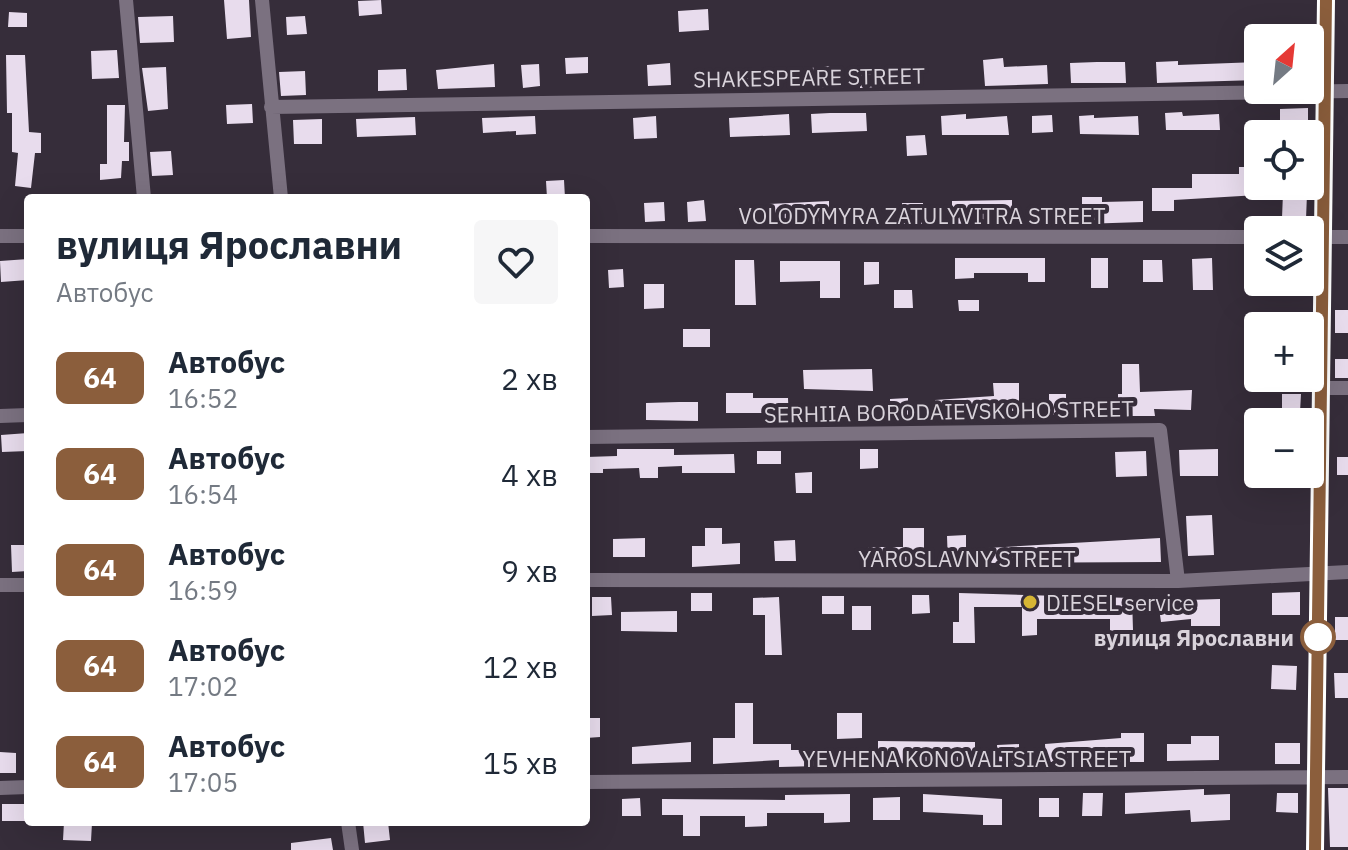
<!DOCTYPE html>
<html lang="uk">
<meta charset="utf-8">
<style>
:root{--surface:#fff;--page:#f6f6f7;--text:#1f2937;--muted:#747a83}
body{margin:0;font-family:"IBM Plex Sans",sans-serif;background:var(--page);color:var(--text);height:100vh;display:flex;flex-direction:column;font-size:30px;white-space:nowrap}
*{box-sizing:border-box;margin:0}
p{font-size:26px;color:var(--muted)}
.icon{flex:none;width:44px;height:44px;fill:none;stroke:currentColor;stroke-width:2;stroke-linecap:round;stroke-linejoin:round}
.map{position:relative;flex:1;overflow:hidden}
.sheet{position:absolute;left:24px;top:194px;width:566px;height:632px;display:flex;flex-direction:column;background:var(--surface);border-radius:8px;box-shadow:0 8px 32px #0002}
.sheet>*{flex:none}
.badge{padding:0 16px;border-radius:12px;font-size:28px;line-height:52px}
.needle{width:52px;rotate:27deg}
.tools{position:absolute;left:1244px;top:24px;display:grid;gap:16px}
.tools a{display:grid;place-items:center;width:80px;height:80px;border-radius:8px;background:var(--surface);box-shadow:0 8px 32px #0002;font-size:40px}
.map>.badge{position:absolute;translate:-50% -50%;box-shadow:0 0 0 4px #fff}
.round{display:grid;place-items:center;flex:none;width:84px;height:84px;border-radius:8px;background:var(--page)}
.headline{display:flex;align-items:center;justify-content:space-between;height:136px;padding:0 32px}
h1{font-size:38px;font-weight:800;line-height:60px}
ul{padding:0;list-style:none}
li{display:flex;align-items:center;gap:24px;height:96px;padding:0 32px}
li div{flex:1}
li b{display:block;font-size:30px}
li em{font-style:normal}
li .badge{min-width:88px;font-weight:700;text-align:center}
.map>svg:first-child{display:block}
</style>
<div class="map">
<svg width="1348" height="850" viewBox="0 0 1348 850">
<rect width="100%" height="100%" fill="#362d3a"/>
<path fill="#e8dced" d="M 224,0 L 249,0 L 251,37 L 227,39 Z
M 381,0 L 382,14 L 359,16 L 358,1 Z
M 708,9 L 709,30 L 679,32 L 678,11 Z
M 9,12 L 27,13 L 27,27 L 8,27 Z
M 173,16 L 174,42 L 140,43 L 138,17 Z
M 305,16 L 307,34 L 287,35 L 286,17 Z
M 117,50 L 119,78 L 92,79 L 91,51 Z
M 6,55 L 25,55 L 29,132 L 41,133 L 41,153 L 35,153 L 31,188 L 15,186 L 18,153 L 12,152 L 12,113 L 7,113 Z
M 588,57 L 588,73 L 566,74 L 565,58 Z
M 1003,58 L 1004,67 L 1047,65 L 1048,84 L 985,86 L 983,60 Z
M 1178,61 L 1178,65 L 1258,62 L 1258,80 L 1157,83 L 1156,62 Z
M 1097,62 L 1125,62 L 1126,83 L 1071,83 L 1070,63 Z
M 670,63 L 671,85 L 648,86 L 647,65 Z
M 494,64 L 495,87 L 438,89 L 436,70 Z
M 539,64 L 540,86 L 523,88 L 521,65 Z
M 832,66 L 833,87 L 813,88 L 811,68 Z
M 879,66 L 880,87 L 860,88 L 859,68 Z
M 166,67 L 168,109 L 148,111 L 142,68 Z
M 406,69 L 407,90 L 378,91 L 378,70 Z
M 305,71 L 306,95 L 281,96 L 279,72 Z
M 762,73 L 763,85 L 732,87 L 731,75 Z
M 252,104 L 253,123 L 227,124 L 226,105 Z
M 107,105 L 125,105 L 124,142 L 129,142 L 129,161 L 122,161 L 121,178 L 100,180 L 100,164 L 107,164 Z
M 1308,108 L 1308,133 L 1280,133 L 1280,109 Z
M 1182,112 L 1183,116 L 1219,114 L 1220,130 L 1166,130 L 1165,113 Z
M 830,113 L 866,113 L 867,131 L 812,133 L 811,114 Z
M 789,114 L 790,135 L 730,137 L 729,118 Z
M 966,114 L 966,119 L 1007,116 L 1009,135 L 942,135 L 941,116 Z
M 1052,115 L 1053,132 L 1032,133 L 1032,116 Z
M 1094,115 L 1094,118 L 1138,116 L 1139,135 L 1080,134 L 1079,116 Z
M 535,116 L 536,134 L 516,135 L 516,131 L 483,133 L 482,118 Z
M 656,116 L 657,138 L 634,139 L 633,118 Z
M 415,117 L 416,135 L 357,137 L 356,119 Z
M 322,119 L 322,144 L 294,144 L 293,120 Z
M 925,135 L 927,155 L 907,156 L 906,136 Z
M 171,151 L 173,175 L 152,176 L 150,152 Z
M 1239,167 L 1258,167 L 1258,195 L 1174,200 L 1174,211 L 1152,211 L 1152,188 L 1192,188 L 1192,174 L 1239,174 Z
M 564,180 L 565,198 L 547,198 L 546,181 Z
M 1283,193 L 1307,194 L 1306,219 L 1282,218 Z
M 1082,197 L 1102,197 L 1102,202 L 1143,201 L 1143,222 L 1082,224 Z
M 704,200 L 706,221 L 688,222 L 687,202 Z
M 1012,200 L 1012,222 L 952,224 L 952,201 Z
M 829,201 L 829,221 L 770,224 L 769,204 Z
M 664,202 L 665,221 L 645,222 L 644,203 Z
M 902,203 L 923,203 L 923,224 L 903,224 Z
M 955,258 L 1045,258 L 1045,282 L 1028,282 L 1028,273 L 974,273 L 974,278 L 955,279 Z
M 1091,258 L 1108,258 L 1108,288 L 1091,288 Z
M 1212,258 L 1213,290 L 1193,290 L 1192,259 Z
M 28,259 L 28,280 L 1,282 L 0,261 Z
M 735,260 L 754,260 L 756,305 L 735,305 Z
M 1143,260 L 1162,260 L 1163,282 L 1143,282 Z
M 780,261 L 840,261 L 840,298 L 820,298 L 820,281 L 780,282 Z
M 864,262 L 879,262 L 879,284 L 864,285 Z
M 623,269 L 624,287 L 609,288 L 608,270 Z
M 644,284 L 664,284 L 664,308 L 644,309 Z
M 894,290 L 912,290 L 913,308 L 894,308 Z
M 958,300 L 979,300 L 979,311 L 959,311 Z
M 1335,310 L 1348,310 L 1348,333 L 1335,333 Z
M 683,329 L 710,329 L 710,347 L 683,347 Z
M 1335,359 L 1348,359 L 1348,378 L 1335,378 Z
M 1122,364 L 1139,364 L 1140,392 L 1192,390 L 1191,410 L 1154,409 L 1155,416 L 1093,416 L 1093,400 L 1118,400 L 1118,394 L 1122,394 Z
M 872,369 L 873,391 L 804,389 L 803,370 Z
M 993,383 L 1019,383 L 1019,411 L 981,411 L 981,416 L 935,418 L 935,400 L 994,396 Z
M 726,393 L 753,393 L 753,398 L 788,398 L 789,424 L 768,424 L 768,413 L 726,413 Z
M 1049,394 L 1066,394 L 1066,415 L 1049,415 Z
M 1282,394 L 1301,394 L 1300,412 L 1282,412 Z
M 908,398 L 908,418 L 890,418 L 890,399 Z
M 679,402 L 698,402 L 698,421 L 646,420 L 646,403 Z
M 28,433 L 28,451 L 2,452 L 1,435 Z
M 617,449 L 674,449 L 674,455 L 734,454 L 735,473 L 682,473 L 682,466 L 658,467 L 658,478 L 640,478 L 639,468 L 603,469 L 603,473 L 586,473 L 586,457 L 617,456 Z
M 860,449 L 878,449 L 878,468 L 860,469 Z
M 1218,449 L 1218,476 L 1180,476 L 1179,450 Z
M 757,451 L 781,451 L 781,464 L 757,464 Z
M 1146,451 L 1147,476 L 1116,477 L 1115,452 Z
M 1337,457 L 1348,457 L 1348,475 L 1337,475 Z
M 812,472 L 812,493 L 796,493 L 795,473 Z
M 1212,515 L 1214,555 L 1188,556 L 1186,516 Z
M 705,528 L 722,528 L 722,544 L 740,543 L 740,564 L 692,567 L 692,546 L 705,546 Z
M 903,528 L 924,528 L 924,562 L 868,565 L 868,547 L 903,547 Z
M 966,535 L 966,565 L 948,565 L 947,536 Z
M 645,538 L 645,557 L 613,557 L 613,539 Z
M 1160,538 L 1161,562 L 988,563 L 988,548 Z
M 795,540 L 796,561 L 775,561 L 774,541 Z
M 11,545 L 27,545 L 28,571 L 12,572 Z
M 1300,592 L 1300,615 L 1272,615 L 1272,593 Z
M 691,593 L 712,593 L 712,611 L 691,611 Z
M 959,593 L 1132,598 L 1133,630 L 1110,631 L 1110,619 L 1037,619 L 1037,635 L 1022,636 L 1022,607 L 974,607 L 975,643 L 953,643 L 953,622 L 959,622 Z
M 912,595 L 929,595 L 930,613 L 912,614 Z
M 822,596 L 844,596 L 844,614 L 822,614 Z
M 592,597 L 611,597 L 612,615 L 592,616 Z
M 779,597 L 782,655 L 765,655 L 765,615 L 753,615 L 753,598 Z
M 1220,599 L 1220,626 L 1191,626 L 1191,619 L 1161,622 L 1158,601 Z
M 852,606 L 871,606 L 871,630 L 852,630 Z
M 677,611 L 677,632 L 621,631 L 621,612 Z
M 1335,617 L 1348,617 L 1348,640 L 1335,640 Z
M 1272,665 L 1297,666 L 1296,690 L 1271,689 Z
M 1334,673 L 1348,673 L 1348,698 L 1335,698 Z
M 735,703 L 753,703 L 753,744 L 791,744 L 791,750 L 817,750 L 818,766 L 779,767 L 779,760 L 713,764 L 713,738 L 735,738 Z
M 837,713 L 862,713 L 862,738 L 837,739 Z
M 586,718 L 600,718 L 600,737 L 586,738 Z
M 1121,733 L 1144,733 L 1144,762 L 1046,762 L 1045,744 L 1121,738 Z
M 1191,736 L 1219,736 L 1219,760 L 1167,761 L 1167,744 L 1191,744 Z
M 878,741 L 975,742 L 975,764 L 878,763 Z
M 691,742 L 691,762 L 632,764 L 632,747 Z
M 1275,743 L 1300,743 L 1300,764 L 1275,764 Z
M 1019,744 L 1019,763 L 998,763 L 997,745 Z
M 0,752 L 16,753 L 16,773 L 0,773 Z
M 1328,788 L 1348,788 L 1348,847 L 1330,847 Z
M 1204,789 L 1204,795 L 1230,794 L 1230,820 L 1191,822 L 1190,810 L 1125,814 L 1125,793 Z
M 1083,793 L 1103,793 L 1102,816 L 1082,816 Z
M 1277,793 L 1298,793 L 1298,813 L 1276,812 Z
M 850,794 L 850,822 L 824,823 L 824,813 L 767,813 L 767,826 L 745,827 L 745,816 L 700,816 L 700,836 L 683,836 L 683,815 L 662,815 L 662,799 L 785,800 L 785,795 Z
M 923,794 L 1002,799 L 1002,825 L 983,825 L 983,815 L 923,812 Z
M 900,797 L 900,820 L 873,820 L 873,798 Z
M 640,798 L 641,816 L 622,816 L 622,799 Z
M 1039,798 L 1059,798 L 1059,817 L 1039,817 Z
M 2,804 L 28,804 L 28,821 L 2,821 Z
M 64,822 L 92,823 L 91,841 L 63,840 Z
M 363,822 L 388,822 L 390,840 L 365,843 Z
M 331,838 L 333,850 L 291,850 L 291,843 Z"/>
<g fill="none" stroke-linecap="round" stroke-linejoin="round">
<path stroke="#7b7180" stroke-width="14" d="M 126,0 L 144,198
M 262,0 L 281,198
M 271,107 L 1348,91
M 0,236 L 28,236
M 586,236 L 1258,237
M 1310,237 L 1348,237
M 1322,388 L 1348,388
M 0,416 L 28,415
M 586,437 L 1160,430 L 1178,581
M 586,580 L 1178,581 L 1348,572
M 0,585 L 28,585
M 586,782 L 1348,777
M 0,788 L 28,787
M 348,822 L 352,850
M 1315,850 L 1326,0"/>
</g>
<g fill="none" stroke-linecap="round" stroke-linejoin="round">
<defs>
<path id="line" d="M 1315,850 L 1326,0"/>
</defs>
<use href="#line" stroke="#fff" stroke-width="18"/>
<use href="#line" stroke="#8b5e3c" stroke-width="12"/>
</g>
<circle fill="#d6b534" stroke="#362d3a" stroke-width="3" cx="1030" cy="602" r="8"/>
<circle fill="#fff" stroke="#8b5e3c" stroke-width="4" cx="1318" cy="637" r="16"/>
<g text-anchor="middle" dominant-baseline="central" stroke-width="8" stroke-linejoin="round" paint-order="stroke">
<g font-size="22" fill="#d9d3db" stroke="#362d3a">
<text transform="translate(809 77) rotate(-1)">SHAKESPEARE STREET</text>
<text x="922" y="215">VOLODYMYRA ZATULYVITRA STREET</text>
<text transform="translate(949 411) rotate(-1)">SERHIIA BORODAIEVSKOHO STREET</text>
<text x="967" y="558">YAROSLAVNY STREET</text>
<text x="967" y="758">YEVHENA KONOVALTSIA STREET</text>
</g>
<g font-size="22" fill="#d9d3db" stroke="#362d3a" text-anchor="start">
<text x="1046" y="602">DIESEL service</text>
</g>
<g font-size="22" font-weight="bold" fill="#d9d3db" stroke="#362d3a" text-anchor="end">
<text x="1294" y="637">вулиця Ярославни</text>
</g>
</g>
</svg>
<div class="tools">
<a><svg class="needle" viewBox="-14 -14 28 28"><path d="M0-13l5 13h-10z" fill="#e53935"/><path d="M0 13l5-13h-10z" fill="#747a83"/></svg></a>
<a><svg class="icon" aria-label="locate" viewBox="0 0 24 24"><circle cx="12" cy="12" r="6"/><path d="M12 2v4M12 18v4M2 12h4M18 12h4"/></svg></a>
<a><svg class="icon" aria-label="layers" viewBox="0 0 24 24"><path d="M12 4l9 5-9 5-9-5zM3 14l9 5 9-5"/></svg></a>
<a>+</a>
<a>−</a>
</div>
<section class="sheet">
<div class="headline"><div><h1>вулиця Ярославни</h1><p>Автобус</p></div><a class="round"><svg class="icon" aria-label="heart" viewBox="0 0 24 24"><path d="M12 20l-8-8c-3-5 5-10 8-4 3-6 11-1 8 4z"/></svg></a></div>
<ul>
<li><span class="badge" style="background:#8b5e3c;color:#fff">64</span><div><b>Автобус</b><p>16:52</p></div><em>2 хв</em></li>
<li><span class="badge" style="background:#8b5e3c;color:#fff">64</span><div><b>Автобус</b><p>16:54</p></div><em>4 хв</em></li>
<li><span class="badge" style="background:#8b5e3c;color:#fff">64</span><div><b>Автобус</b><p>16:59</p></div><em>9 хв</em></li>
<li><span class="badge" style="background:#8b5e3c;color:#fff">64</span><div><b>Автобус</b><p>17:02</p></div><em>12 хв</em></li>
<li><span class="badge" style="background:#8b5e3c;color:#fff">64</span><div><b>Автобус</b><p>17:05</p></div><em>15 хв</em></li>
</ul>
</section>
</div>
